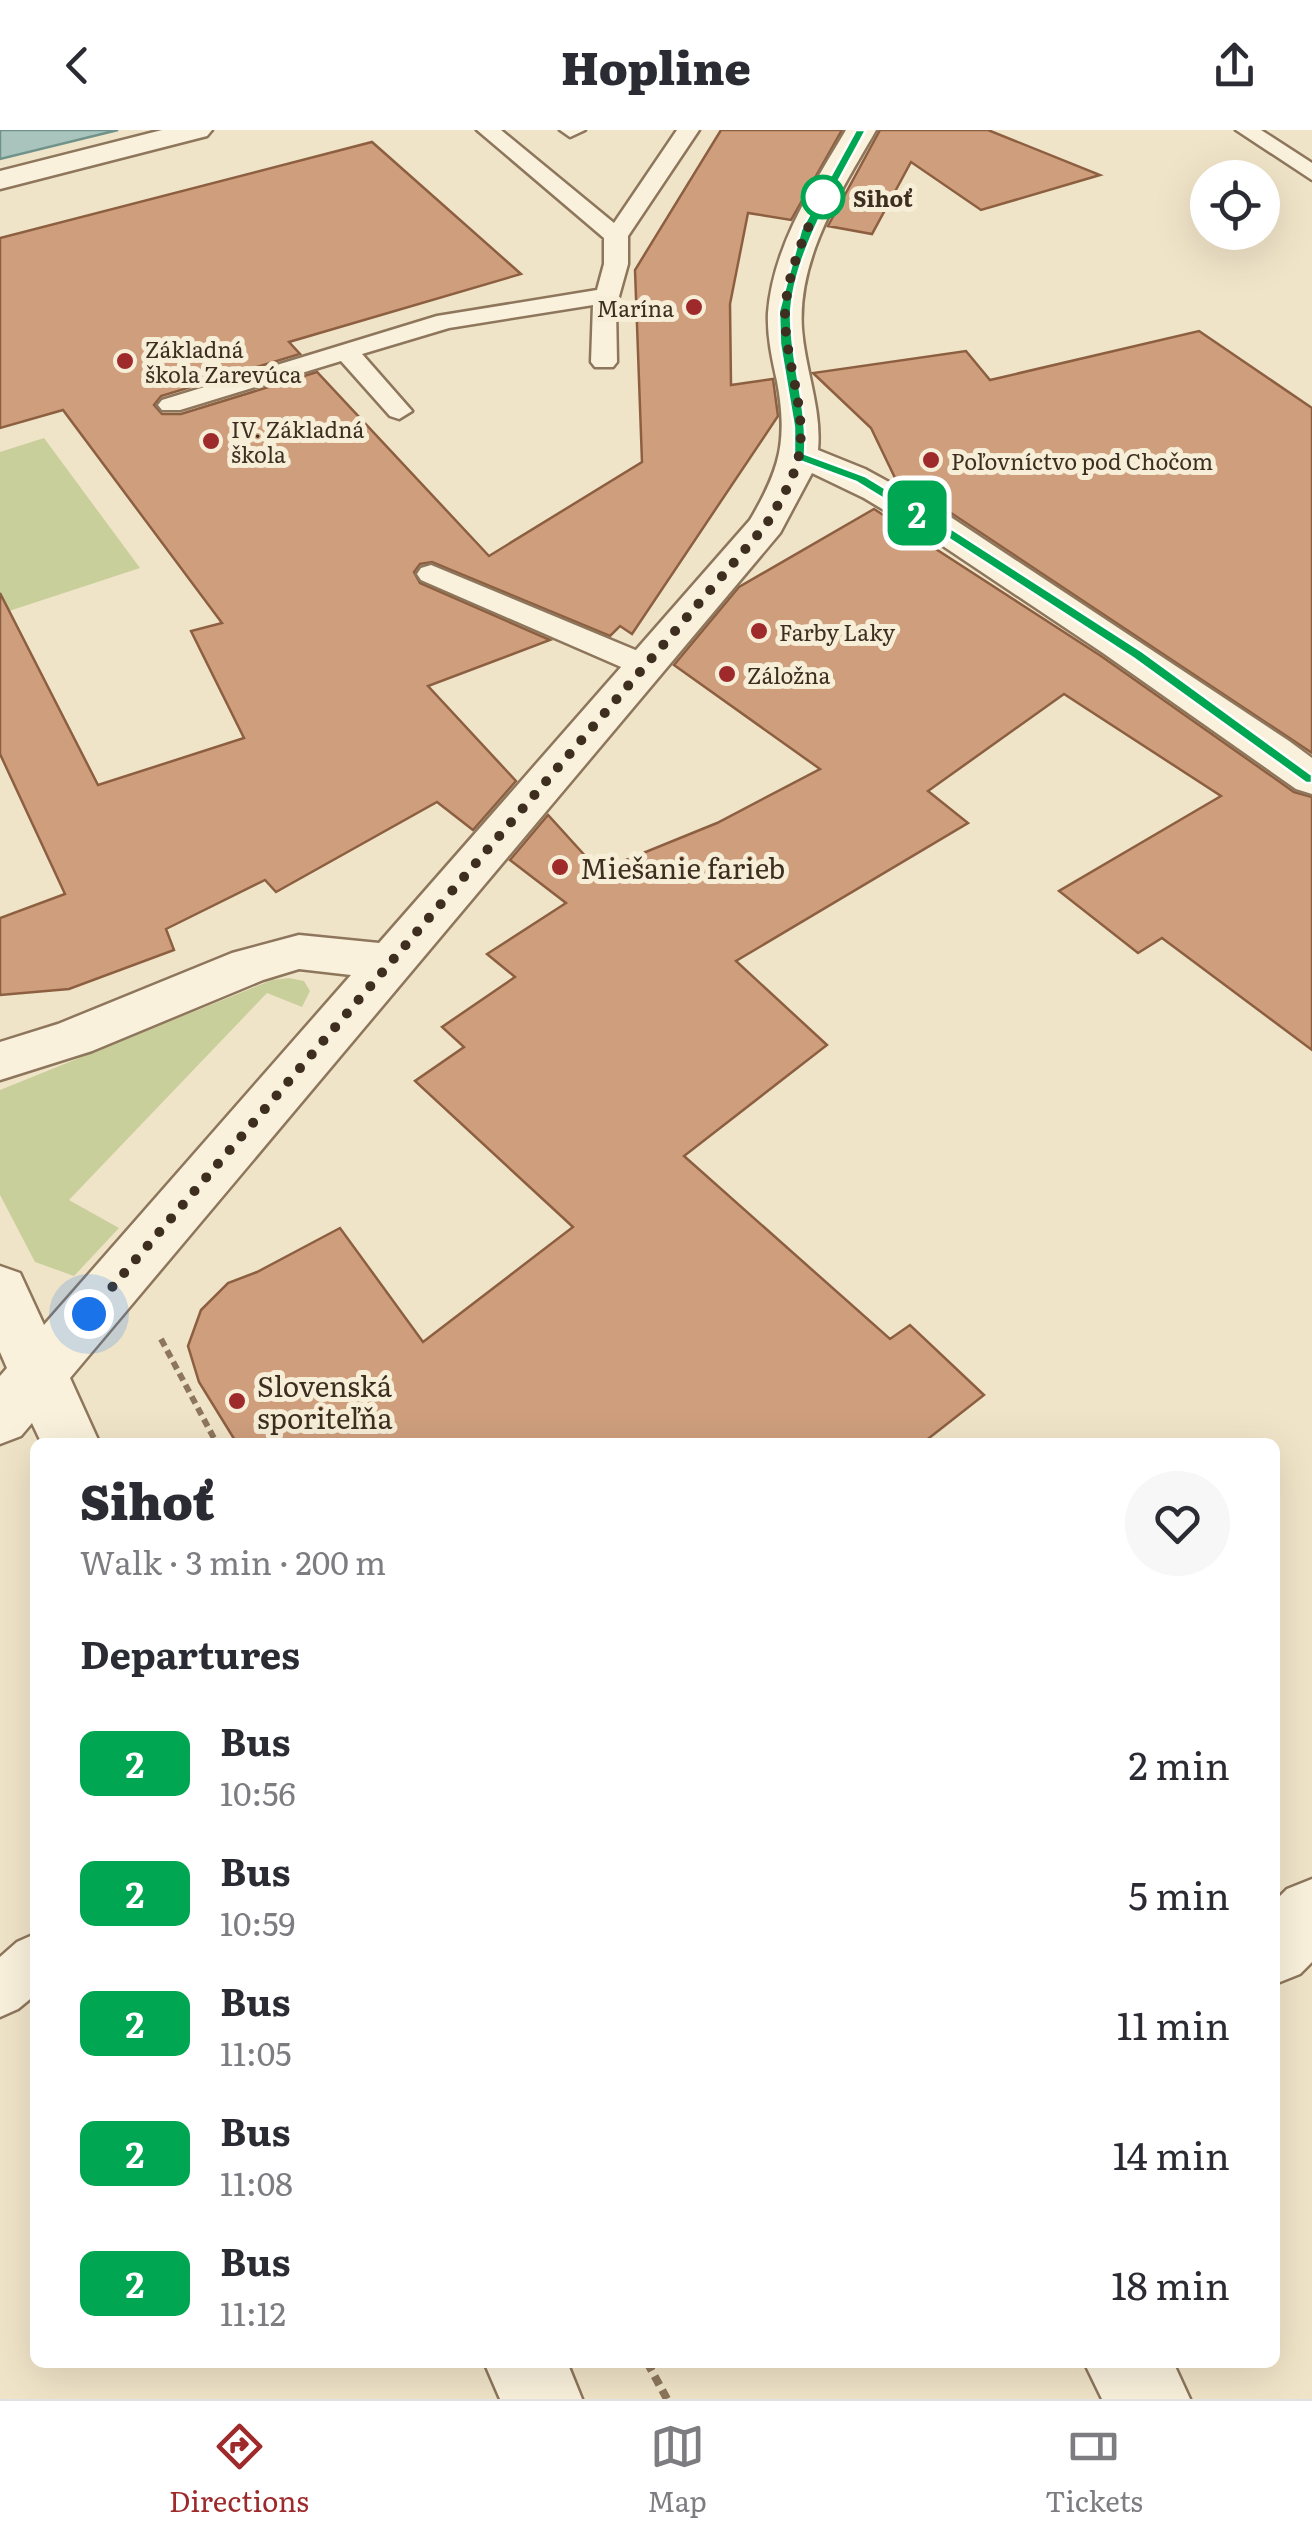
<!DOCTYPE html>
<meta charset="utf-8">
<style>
:root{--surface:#fff;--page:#f7f7f7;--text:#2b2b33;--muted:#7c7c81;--line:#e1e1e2;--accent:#9e2a2b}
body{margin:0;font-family:Literata,serif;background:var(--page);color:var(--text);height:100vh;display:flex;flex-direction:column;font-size:38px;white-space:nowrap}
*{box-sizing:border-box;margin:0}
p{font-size:32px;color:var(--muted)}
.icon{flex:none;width:55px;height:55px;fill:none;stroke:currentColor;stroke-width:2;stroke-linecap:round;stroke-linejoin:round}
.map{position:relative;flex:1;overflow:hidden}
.drawer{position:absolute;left:30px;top:1308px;width:1250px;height:930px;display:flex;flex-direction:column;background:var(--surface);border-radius:15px;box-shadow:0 10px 40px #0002}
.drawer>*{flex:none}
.badge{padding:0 20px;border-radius:15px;font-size:35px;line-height:65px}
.tools{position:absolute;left:1190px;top:30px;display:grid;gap:20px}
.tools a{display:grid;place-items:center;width:90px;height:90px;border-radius:50%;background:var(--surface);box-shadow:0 10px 40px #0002;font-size:50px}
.you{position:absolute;width:50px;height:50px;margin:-25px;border:8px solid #fff;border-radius:50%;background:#1a73e8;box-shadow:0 0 0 15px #1a73e833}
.map>.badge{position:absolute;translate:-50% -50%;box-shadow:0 0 0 5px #fff}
h2{padding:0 50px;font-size:38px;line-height:90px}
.round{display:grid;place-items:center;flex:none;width:105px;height:105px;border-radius:52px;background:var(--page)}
.head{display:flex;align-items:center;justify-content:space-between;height:170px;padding:0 50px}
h1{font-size:48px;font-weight:800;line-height:75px}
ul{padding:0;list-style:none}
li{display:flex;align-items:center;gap:30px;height:130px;padding:0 50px}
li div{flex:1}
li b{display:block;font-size:38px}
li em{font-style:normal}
li .badge{min-width:110px;font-weight:700;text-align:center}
header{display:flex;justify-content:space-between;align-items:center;height:130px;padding:0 50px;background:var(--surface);font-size:45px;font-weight:800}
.menu{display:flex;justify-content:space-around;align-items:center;height:140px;border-top:2px solid var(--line);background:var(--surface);font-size:28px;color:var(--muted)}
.menu a{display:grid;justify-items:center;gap:5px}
.menu .active{color:var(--accent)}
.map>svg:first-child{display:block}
</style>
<header><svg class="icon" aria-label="back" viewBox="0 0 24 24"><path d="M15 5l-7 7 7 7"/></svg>Hopline<svg class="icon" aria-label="share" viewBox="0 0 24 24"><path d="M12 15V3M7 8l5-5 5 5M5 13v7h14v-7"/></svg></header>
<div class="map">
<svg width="1312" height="2269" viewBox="0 0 1312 2269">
<rect width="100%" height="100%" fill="#f0e4c8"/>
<path fill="#c9cf9b" d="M 44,308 L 140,438 L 0,484 L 0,322 Z
M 289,848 L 304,851 L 310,861 L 302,877 L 267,863 L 69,1070 L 119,1098 L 74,1146 L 35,1132 L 0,1065 L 0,960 L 272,850 Z"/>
<path fill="#a9c4bc" stroke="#6f938a" stroke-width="2.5" d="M 0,0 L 118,0 L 0,29 Z"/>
<path fill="#cf9f7d" stroke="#8d5f41" stroke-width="2.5" d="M 721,0 L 842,0 L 791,90 L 748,83 L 730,174 L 731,255 L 773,249 L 778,286 L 632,504 L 620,496 L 610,506 L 432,432 L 420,434 L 414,442 L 420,453 L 550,510 L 428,556 L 516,651 L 473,700 L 437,672 L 276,762 L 265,750 L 166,799 L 174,820 L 69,859 L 0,865 L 0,788 L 65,764 L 0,624 L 0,463 L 98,655 L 244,608 L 191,501 L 222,493 L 63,280 L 0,298 L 0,108 L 372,12 L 521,144 L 289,212 L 300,224 L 161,266 L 154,275 L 162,284 L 181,284 L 317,242 L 489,426 L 642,332 L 635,140 Z
M 880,0 L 988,0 L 1100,45 L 981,80 L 911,32 L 872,104 L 828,96 Z
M 1199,201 L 1312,278 L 1312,623 L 942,377 L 897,352 L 871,298 L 813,243 L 966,221 L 990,250 Z
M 874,379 L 1101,526 L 1294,662 L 1312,667 L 1312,920 L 1162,808 L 1138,823 L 1059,761 L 1221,666 L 1064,564 L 928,661 L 968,693 L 736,831 L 827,915 L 684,1026 L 890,1209 L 910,1195 L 984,1265 L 924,1312 L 236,1312 L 199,1252 L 188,1216 L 201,1180 L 228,1153 L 257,1142 L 340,1098 L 423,1212 L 573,1097 L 415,951 L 464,917 L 442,897 L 515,847 L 487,824 L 566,773 L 510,730 L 548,685 L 599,741 L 717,693 L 820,639 L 674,535 L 739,457 Z"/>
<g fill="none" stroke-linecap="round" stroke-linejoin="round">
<defs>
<path id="service" d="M 477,0 L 501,0 L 614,93 L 677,0 L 699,0 L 628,106 L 628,134 L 616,177 L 617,232 L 613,237 L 595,237 L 591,232 L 593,175 L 449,198 L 362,224 L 412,281 L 399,289 L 390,286 L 341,231 L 180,280 L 162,280 L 158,275 L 162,270 L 437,186 L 597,160 L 604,134 L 604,108 Z
M 560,0 L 585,0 L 570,7 Z
M 1236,0 L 1261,0 L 1312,33 L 1312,50 Z
M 431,435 L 657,529 L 661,536 L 657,543 L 635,543 L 421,450 L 417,444 L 421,438 Z
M 35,1804 L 35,1865 L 18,1879 L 0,1887 L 0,1827 L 17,1812 Z"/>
<path id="minor" d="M 162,0 L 212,0 L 207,6 L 0,59 L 0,41 Z
M 846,0 L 876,0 C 842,60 797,127 802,199 C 805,240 822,279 818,320 L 865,339 L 940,380 L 1289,611 L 1312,628 L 1312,664 L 1296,659 L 1103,523 L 937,412 L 864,368 L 812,343 L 780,403 L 70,1248 L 99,1312 L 41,1312 L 32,1293 L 21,1306 L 0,1314 L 0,1246 L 7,1238 L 0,1222 L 0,1136 L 20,1143 L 44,1195 L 351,845 L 299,839 L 263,850 L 92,921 L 0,950 L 0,912 L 58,894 L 232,823 L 299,805 L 379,813 L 750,390 C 780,339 788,311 777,251 C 772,229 767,206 768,183 C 773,116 813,56 846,0 Z
M 1312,1749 L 1312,1832 L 1300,1844 L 1275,1854 L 1275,1771 L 1287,1759 Z
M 484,2232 L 567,2232 L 582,2269 L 500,2269 Z
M 1084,2232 L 1173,2232 L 1190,2269 L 1102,2269 Z"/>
</defs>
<use href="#service" stroke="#8d765c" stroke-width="5"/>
<use href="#minor" stroke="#8d765c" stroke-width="5"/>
<path stroke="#8d765c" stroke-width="6" stroke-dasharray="8 5" stroke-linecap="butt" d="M 161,1209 L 216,1312"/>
<path stroke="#8d765c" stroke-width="8" stroke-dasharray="10 6" stroke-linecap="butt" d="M 647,2232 L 667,2269"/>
<use href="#service" fill="#faf1dc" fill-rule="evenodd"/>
<use href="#minor" fill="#faf1dc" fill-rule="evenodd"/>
</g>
<path fill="#00a651" stroke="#fff" stroke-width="2.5" d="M 856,0 L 866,0 C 839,52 792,126 791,186 C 791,233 808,277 805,324 L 865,346 L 955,401 L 1143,522 L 1312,645 L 1312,653 L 1306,653 L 1133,528 L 946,407 L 856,352 L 794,329 L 794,297 L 780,214 L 779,181 L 801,100 Z"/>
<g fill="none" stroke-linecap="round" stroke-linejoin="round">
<path stroke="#3d2e20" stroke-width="10" stroke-dasharray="0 18" d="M 89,1184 L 766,395 C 779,373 794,350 799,325 C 807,278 785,232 785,185 C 786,146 805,101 823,67"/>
</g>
<circle fill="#fff" stroke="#00a651" stroke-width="5" cx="823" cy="67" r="20"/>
<g fill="#9e2a2b" stroke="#f7eed8" stroke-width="4">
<circle cx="694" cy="177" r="10"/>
<circle cx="125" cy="231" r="10"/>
<circle cx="211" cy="311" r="10"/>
<circle cx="931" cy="330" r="10"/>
<circle cx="759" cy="501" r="10"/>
<circle cx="727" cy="544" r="10"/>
<circle cx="560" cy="737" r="10"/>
<circle cx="237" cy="1271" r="10"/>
</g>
<g text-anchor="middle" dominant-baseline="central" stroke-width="10" stroke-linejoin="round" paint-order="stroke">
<g font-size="22" font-weight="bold" fill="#3d2e20" stroke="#f7eed8" text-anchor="start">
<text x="853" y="67">Sihoť</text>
</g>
<g font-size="22" fill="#3d2e20" stroke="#f7eed8" text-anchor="start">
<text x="674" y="177" text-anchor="end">Marína</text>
<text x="145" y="218">Základná<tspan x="145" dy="25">škola Zarevúca</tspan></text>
<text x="231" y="298">IV. Základná<tspan x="231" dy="25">škola</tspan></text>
<text x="951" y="330">Poľovníctvo pod Chočom</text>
<text x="779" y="501">Farby Laky</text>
<text x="747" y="544">Záložna</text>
</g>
<g font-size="28" fill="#3d2e20" stroke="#f7eed8" text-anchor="start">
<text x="580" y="737">Miešanie farieb</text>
<text x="257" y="1255">Slovenská<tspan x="257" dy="32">sporiteľňa</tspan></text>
</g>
</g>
</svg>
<div class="tools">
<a><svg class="icon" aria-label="locate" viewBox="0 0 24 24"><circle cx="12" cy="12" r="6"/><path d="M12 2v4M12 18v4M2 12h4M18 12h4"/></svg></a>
</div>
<div class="you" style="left:89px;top:1184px"></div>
<b class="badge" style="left:917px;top:383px;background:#00a651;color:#fff">2</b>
<section class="drawer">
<div class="head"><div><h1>Sihoť</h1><p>Walk · 3 min · 200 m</p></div><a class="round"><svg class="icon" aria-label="heart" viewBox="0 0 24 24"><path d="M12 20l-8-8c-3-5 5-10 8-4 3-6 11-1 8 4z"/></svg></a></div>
<h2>Departures</h2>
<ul>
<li><span class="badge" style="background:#00a651;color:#fff">2</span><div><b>Bus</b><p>10:56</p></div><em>2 min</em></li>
<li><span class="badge" style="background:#00a651;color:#fff">2</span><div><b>Bus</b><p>10:59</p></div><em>5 min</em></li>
<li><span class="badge" style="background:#00a651;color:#fff">2</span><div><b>Bus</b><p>11:05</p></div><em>11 min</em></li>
<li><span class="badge" style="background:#00a651;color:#fff">2</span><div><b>Bus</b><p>11:08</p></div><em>14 min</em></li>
<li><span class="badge" style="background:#00a651;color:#fff">2</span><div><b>Bus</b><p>11:12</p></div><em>18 min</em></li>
</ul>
</section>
</div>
<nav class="menu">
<a class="active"><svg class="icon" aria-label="directions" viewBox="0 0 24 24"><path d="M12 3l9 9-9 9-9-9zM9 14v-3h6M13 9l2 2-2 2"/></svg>Directions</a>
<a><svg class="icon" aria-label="map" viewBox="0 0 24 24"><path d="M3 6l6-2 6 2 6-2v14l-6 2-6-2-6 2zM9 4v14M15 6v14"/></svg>Map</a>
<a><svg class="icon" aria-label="tickets" viewBox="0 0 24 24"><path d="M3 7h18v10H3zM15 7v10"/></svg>Tickets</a>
</nav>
